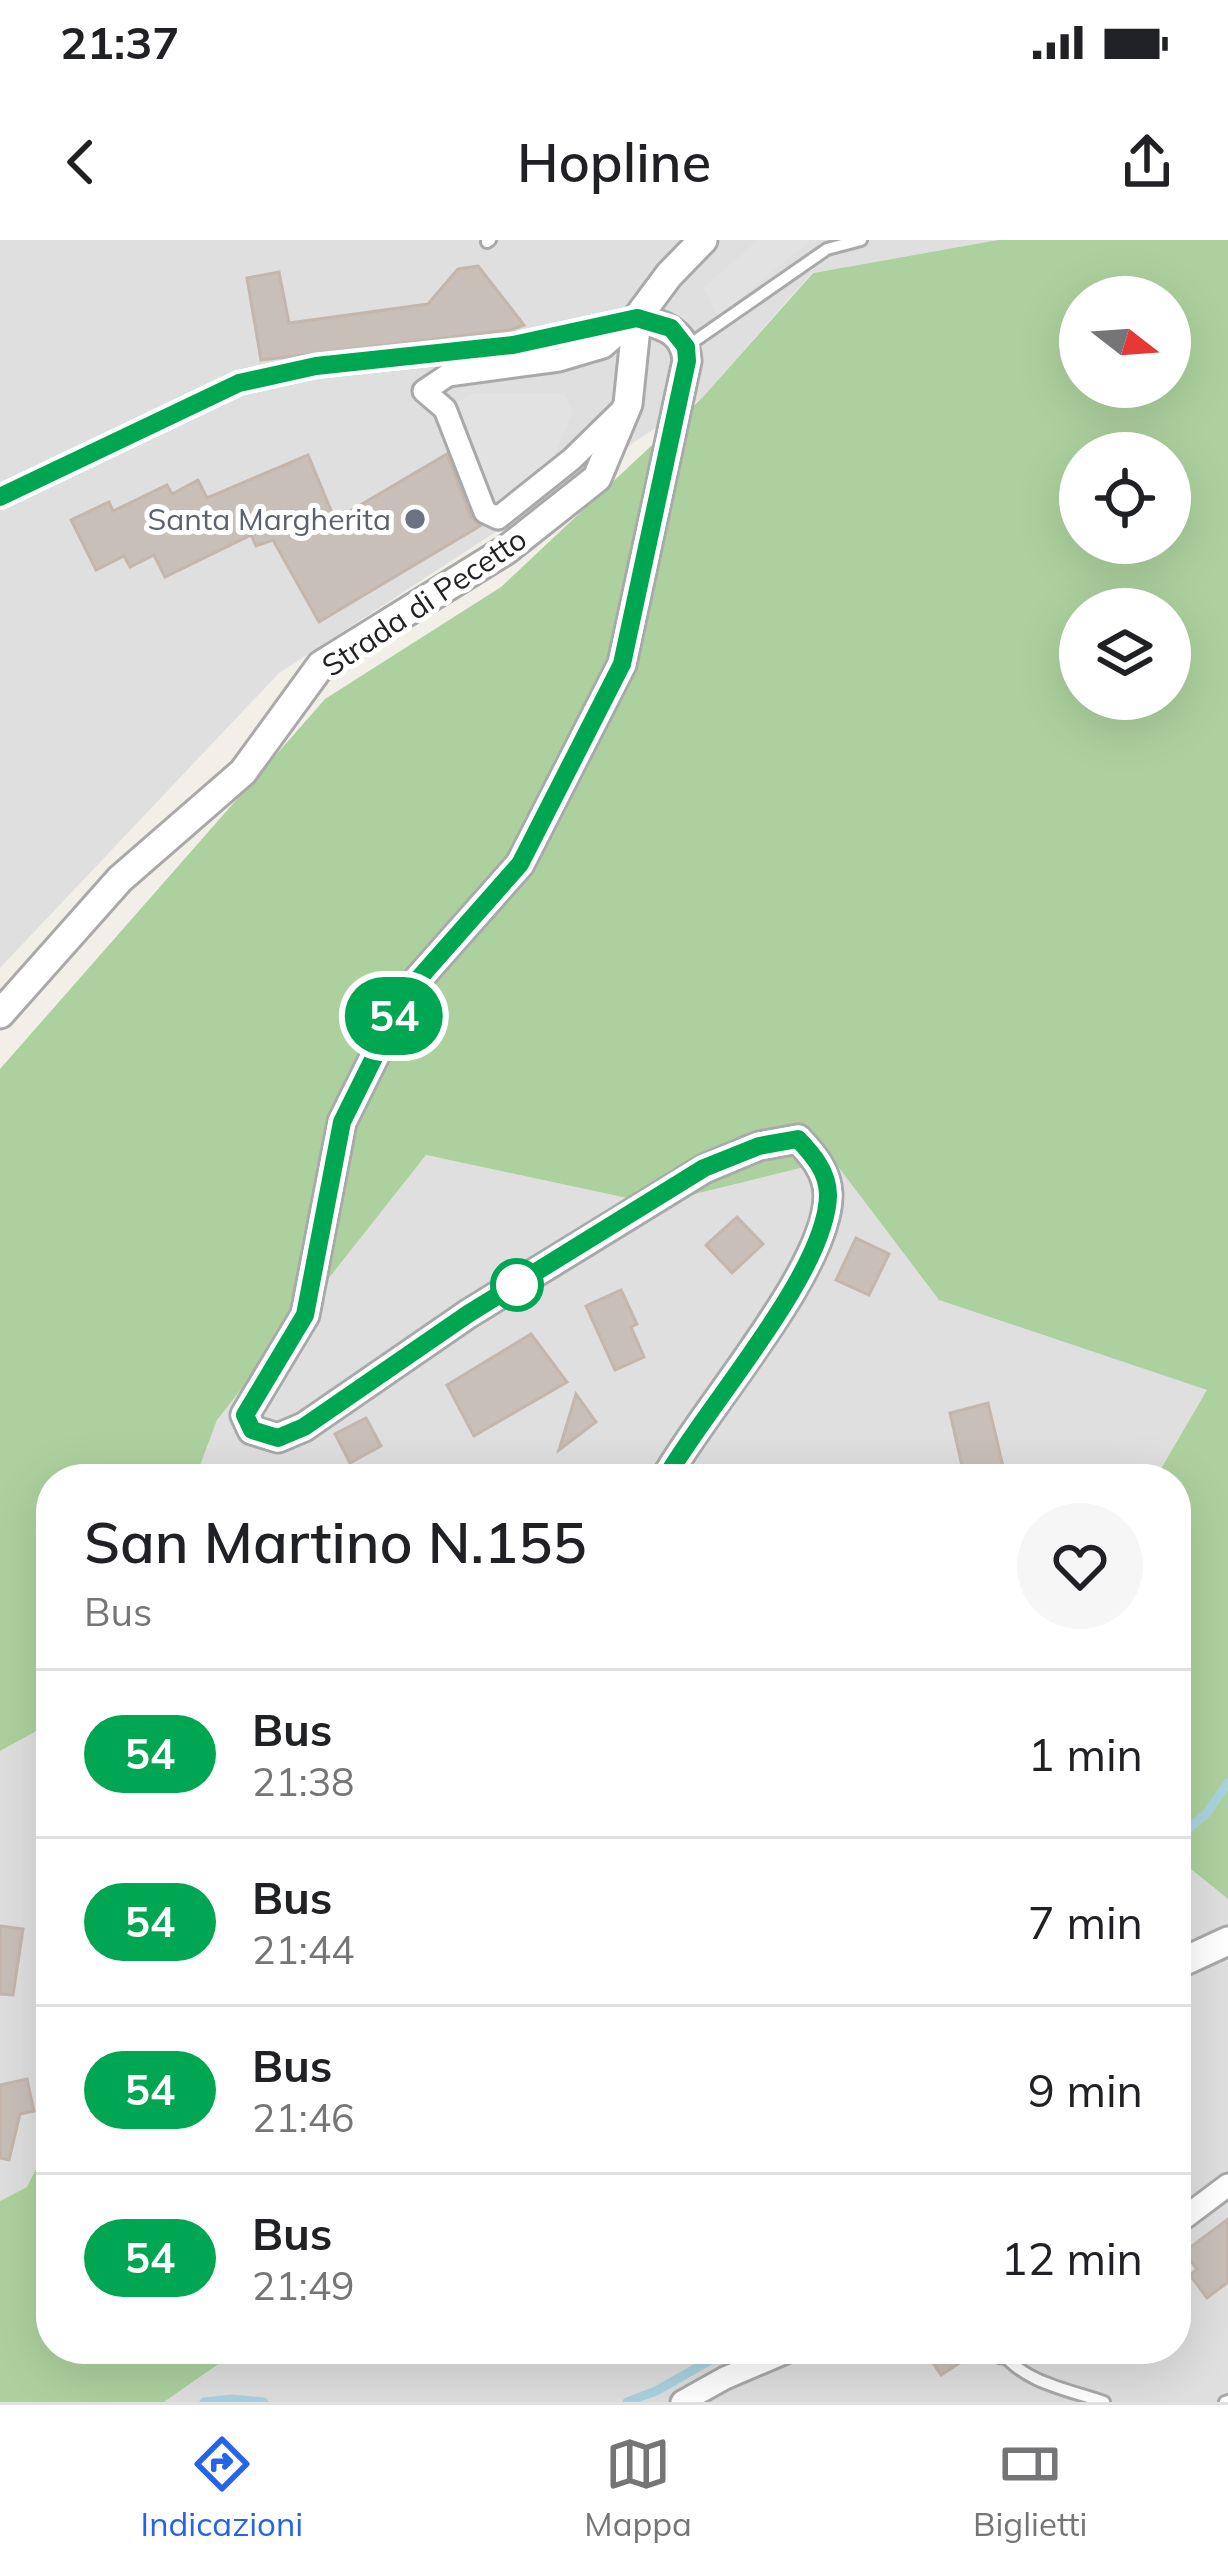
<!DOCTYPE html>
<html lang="it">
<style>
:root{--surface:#fff;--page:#f6f6f6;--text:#202124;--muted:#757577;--line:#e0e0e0;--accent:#2563eb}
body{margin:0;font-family:Mulish,sans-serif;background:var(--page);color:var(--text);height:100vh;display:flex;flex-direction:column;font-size:45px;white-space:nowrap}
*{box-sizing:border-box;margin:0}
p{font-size:39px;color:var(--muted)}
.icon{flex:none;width:66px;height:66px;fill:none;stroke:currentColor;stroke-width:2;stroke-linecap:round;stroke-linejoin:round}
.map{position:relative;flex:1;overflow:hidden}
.panel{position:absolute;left:36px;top:1224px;width:1155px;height:900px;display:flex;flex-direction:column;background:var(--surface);border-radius:48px;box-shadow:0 12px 48px #0002}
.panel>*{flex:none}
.badge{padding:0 24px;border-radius:39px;font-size:42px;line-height:78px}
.needle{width:78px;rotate:107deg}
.controls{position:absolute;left:1059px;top:36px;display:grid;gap:24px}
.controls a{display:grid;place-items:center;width:132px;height:132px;border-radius:50%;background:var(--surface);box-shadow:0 12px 48px #0002;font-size:60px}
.map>.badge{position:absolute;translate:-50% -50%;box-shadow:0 0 0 6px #fff}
.round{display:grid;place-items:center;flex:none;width:126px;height:126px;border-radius:63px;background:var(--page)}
.overview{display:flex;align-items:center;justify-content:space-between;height:204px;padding:0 48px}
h1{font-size:57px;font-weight:600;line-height:90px}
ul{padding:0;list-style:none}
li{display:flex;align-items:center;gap:36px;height:168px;padding:0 48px;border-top:3px solid var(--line)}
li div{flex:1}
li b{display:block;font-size:45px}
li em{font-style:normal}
li .badge{min-width:132px;font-weight:700;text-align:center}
.status{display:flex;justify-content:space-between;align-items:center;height:84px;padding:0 60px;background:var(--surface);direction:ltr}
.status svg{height:33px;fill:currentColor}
header{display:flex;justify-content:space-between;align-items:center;height:156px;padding:0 48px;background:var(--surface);font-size:54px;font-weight:600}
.menu{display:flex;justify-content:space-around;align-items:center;height:168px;border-top:3px solid var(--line);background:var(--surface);font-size:33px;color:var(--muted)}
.menu a{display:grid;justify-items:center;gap:6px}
.menu .selected{color:var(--accent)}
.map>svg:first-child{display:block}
</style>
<div class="status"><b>21:37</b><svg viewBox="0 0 49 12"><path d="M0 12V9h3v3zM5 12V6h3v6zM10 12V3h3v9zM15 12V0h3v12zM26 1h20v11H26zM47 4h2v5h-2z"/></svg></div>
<header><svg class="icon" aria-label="back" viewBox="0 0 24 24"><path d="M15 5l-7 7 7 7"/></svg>Hopline<svg class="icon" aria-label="share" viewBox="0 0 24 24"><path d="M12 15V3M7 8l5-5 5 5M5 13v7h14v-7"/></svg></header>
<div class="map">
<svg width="1228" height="2162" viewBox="0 0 1228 2162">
<rect width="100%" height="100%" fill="#f2efe9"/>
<path fill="#e0dfdf" d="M 0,0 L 998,0 L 812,33 L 702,158 L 279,433 L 0,728 Z
M 426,915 L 655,964 L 833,920 L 939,1060 L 1208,1150 L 1155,1239 L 195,1239 L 217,1180 Z
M 51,1483 L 51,1898 L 27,1947 L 0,1961 L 0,1511 Z
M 1176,1617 L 1228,1659 L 1228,2162 L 164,2162 L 240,2109 L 1176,2109 Z"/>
<path fill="#add19e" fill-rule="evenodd" d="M 998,0 L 1228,0 L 1228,1659 L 1176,1617 L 1176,1239 L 1155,1239 L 1207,1150 L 939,1060 L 833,920 L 655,964 L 426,915 L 217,1180 L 195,1239 L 51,1239 L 51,1483 L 0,1511 L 0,829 L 325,459 L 501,347 L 702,158 L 813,33 ZM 1080,57 L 1170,57 L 1170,147 L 1080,147 ZM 1080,213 L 1170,213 L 1170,303 L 1080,303 ZM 1080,369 L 1170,369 L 1170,459 L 1080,459 Z
M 51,1898 L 51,2109 L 240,2109 L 164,2162 L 0,2162 L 0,1961 L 27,1947 Z"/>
<path fill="#e2e2e2" d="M 758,0 L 811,0 L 718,77 L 703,48 Z
M 473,153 L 563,153 L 573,171 L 553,218 L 485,272 L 445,169 Z"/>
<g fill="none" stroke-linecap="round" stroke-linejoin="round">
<path stroke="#aad3df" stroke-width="9" d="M 1176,1599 L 1206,1574 L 1228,1543
M 204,2162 L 233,2159 L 264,2162
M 627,2162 L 656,2151 L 730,2109"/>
</g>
<path fill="#c7bfb8" stroke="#c4b6ab" stroke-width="3" d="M 478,26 L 524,85 L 511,90 L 261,120 L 247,38 L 279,32 L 289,83 L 428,64 L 458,29 Z
M 447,214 L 471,277 L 480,286 L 319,382 L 273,300 L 256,306 L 251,295 L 165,337 L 154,315 L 130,327 L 124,316 L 96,330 L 71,280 L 109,262 L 113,271 L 167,245 L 172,254 L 198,240 L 207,258 L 308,215 L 335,280 Z
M 737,977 L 763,1004 L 732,1033 L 706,1005 Z
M 856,998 L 889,1014 L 869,1055 L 836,1040 Z
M 621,1050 L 637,1084 L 631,1087 L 644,1117 L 615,1130 L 586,1066 Z
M 531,1094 L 567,1142 L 474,1196 L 447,1145 Z
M 576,1154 L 596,1182 L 559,1210 Z
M 988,1163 L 1006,1239 L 965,1239 L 950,1173 Z
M 366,1178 L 381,1206 L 350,1223 L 335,1194 Z
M 0,1686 L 23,1689 L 13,1755 L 0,1754 Z
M 27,1839 L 34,1871 L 20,1874 L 9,1920 L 0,1918 L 0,1845 Z
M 1228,1979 L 1228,2042 L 1207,2058 L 1190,2035 L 1197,2029 L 1184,2012 Z
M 924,2109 L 981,2109 L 941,2135 Z"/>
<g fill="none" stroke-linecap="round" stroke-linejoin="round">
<defs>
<path id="service" d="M 487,2 L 490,0
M 686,107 L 827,9 L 861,0
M 1002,2112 C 1024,2143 1070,2150 1104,2162
M 1225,2162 L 1228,2161"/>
<path id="minor" d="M 620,172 L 572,219 L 498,278 L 485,272 L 445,169 L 424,151 L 448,135 L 559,120 L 603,107 L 632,82
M 0,257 L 239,143 L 316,126 L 513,105 L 637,78
M 1176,1984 L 1228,1945
M 1002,2112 L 1007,2109
M 682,2162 L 725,2138 L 793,2109"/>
<path id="tertiary" d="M 637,78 C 662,85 685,90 687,121 L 622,424 L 520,624 L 406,753 L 342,882 L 305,1075 L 245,1175 L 252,1190 L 278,1198 L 304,1187 L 468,1074 L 704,929 L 759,906 L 798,899 C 813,915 827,931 828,954 C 830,1027 703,1170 665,1239
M 637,78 L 669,35 L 703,0
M 0,774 L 120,639 L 243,532 L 321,425 L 506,310 L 597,238 L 628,164 L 637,78
M 1176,1725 L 1228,1701"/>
</defs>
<use href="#service" stroke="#a9a9a9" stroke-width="16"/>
<use href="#minor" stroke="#a9a9a9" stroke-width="27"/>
<use href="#tertiary" stroke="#a9a9a9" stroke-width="33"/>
<use href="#service" stroke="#fff" stroke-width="10"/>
<use href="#minor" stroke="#fff" stroke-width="21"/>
<use href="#tertiary" stroke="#fff" stroke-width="27"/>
</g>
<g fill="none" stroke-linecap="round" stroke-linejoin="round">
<defs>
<path id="line" d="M 0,257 L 239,143 L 316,126 L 513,105 L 637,78 L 671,88 L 686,107 L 687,121 L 622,424 L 520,624 L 406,753 L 342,882 L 305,1075 L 245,1175 L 252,1190 L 278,1198 L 304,1187 L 468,1074 L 704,928 L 759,906 L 798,899 C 813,915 828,932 828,955 C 827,1032 705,1168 665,1239"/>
</defs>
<use href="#line" stroke="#fff" stroke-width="27"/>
<use href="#line" stroke="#00a651" stroke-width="18"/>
</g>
<circle fill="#6b7280" stroke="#fff" stroke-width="4.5" cx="415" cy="279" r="12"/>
<circle fill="#fff" stroke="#00a651" stroke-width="6" cx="517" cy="1045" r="24"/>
<g text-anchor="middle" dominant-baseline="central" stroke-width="10" stroke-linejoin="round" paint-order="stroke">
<g font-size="30" fill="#5b616d" stroke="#fff" text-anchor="end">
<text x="391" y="279">Santa Margherita</text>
</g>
<g font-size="30" fill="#222" stroke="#fff">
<text transform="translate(424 362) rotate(-34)">Strada di Pecetto</text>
</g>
</g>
</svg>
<div class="controls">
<a><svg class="needle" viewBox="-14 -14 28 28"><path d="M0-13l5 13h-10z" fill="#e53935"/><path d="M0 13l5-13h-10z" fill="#757577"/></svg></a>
<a><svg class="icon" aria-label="locate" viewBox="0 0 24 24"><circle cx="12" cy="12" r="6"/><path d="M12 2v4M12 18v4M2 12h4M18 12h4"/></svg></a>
<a><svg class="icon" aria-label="layers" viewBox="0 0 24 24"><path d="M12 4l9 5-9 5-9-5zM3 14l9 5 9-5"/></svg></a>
</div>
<b class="badge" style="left:394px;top:776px;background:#00a651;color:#fff">54</b>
<section class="panel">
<div class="overview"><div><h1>San Martino N.155</h1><p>Bus</p></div><a class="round"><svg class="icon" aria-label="heart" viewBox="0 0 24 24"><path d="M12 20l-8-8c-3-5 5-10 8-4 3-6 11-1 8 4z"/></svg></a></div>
<ul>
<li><span class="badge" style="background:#00a651;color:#fff">54</span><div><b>Bus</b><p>21:38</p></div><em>1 min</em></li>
<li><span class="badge" style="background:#00a651;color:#fff">54</span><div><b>Bus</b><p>21:44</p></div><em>7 min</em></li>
<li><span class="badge" style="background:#00a651;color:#fff">54</span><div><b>Bus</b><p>21:46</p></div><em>9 min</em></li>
<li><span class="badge" style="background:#00a651;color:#fff">54</span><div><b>Bus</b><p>21:49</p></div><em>12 min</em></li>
</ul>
</section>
</div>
<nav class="menu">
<a class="selected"><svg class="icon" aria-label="directions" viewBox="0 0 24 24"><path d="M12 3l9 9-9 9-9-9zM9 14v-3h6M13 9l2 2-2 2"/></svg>Indicazioni</a>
<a><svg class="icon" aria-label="map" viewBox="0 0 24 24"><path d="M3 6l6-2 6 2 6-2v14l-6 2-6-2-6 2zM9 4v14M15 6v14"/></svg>Mappa</a>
<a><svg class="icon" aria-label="tickets" viewBox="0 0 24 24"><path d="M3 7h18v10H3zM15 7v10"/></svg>Biglietti</a>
</nav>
